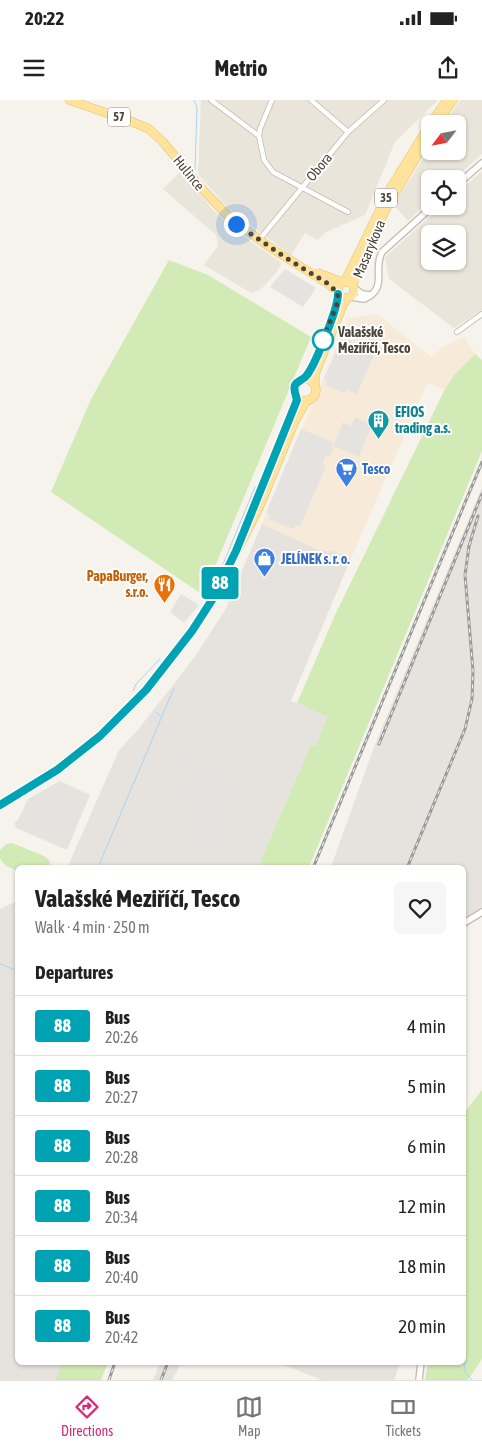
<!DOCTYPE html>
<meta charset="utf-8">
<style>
:root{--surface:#fff;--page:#f6f6f6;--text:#222;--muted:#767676;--line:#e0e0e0;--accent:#db2777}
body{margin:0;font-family:"Asap Condensed",sans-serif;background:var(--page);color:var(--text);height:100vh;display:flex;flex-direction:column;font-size:19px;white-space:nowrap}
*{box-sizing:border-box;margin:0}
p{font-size:16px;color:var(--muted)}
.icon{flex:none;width:28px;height:28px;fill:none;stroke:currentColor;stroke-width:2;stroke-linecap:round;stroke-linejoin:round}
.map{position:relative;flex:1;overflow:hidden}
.side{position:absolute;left:15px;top:765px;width:451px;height:500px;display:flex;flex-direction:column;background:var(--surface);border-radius:8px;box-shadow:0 1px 4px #0004}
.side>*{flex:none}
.badge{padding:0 10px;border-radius:4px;font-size:18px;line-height:32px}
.needle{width:32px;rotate:238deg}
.tools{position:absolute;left:421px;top:15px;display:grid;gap:10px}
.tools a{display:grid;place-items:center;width:45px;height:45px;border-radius:8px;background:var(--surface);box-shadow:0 1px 4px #0004;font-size:25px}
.you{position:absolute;width:25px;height:25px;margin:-12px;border:4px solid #fff;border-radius:50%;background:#1a73e8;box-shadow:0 0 0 8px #1a73e833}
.map>.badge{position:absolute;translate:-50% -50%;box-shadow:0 0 0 2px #fff}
h2{padding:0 20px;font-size:19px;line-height:45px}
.round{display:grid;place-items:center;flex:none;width:52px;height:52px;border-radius:8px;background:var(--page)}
.headline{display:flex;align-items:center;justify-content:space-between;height:85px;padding:0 20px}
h1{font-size:24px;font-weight:700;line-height:38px}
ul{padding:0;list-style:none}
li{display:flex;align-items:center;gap:15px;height:60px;padding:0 20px;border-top:1px solid var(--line)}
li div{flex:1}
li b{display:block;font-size:19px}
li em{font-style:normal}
li .badge{min-width:55px;font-weight:700;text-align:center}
.status{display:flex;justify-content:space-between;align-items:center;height:35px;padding:0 25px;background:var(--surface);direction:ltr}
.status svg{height:14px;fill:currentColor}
header{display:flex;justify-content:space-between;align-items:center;height:65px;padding:0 20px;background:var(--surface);font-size:22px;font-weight:700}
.tabs{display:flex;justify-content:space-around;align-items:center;height:70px;border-top:1px solid var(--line);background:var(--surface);font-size:14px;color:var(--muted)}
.tabs a{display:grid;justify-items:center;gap:2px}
.tabs .on{color:var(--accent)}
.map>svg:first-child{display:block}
</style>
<div class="status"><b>20:22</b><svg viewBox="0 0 49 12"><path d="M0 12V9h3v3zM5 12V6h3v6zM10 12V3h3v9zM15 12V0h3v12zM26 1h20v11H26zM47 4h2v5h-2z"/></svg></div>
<header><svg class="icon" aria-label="menu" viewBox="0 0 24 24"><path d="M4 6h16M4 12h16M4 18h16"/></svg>Metrio<svg class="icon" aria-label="share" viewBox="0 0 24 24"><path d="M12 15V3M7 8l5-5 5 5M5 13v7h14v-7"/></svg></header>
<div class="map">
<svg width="482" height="1280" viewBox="0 0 482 1280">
<rect width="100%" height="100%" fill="#f6f3ec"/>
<path fill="#eae5da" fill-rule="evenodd" d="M 201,0 L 438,0 L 395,42 L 365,115 L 326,132 L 318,140 L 305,133 L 291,155 L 228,108 L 198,74 Z
M 460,0 L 482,0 L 482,54 L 454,79 L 430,79 L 430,100 L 408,121 L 394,105 L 430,48 L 430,51 L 458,51 L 458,24 L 445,24 Z
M 482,71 L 482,210 L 454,228 L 389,179 L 385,157 L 442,106 L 458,106 L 458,93 ZM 430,134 L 458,134 L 458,161 L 430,161 Z
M 180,72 L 215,112 L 237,132 L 282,163 L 275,174 L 260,190 L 251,193 L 204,165 L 218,146 L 216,135 L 163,89 Z"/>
<path fill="#f7ead8" d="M 377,214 L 432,258 L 441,248 L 464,237 L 475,254 L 455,274 L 445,289 L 427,283 L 351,458 L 333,451 L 321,451 L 262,424 L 349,218 Z"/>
<path fill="#e6e2dd" d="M 482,387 L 482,807 L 464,818 L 464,768 L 331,767 L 374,647 Z
M 262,424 L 321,451 L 333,451 L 351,458 L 291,601 L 327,615 L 316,646 L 311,644 L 258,767 L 67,768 L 119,650 L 137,631 L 173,585 L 196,555 L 225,510 Z
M 17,801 L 18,1262 L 62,1263 L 55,1280 L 0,1280 L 0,809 Z
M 160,1263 L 160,1262 L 181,1263 L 172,1280 L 153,1280 Z
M 279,1263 L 400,1263 L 394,1280 L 322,1280 Z"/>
<path fill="#d2eab5" d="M 169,160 L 208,175 L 311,237 L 203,495 L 51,392 L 91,299 Z
M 475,254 L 482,260 L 482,351 L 309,767 L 258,767 L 311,644 L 316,646 L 327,616 L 297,603 L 336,513 L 445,289 L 455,274 Z
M 12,743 L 44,756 L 49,760 L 51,767 L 18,768 L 17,771 L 6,766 L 0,759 L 0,750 L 6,744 Z
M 482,990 L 482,1259 L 468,1280 L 425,1280 L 428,1263 L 464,1262 L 464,1013 Z
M 62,1263 L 62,1262 L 108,1263 L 101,1280 L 55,1280 Z"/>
<path fill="#e5e3e0" d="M 285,169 L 316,188 L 303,207 L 270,187 Z
M 345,239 L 372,250 L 370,254 L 374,255 L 357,294 L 347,290 L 345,293 L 325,285 L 327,282 L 324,280 L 340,241 L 343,242 Z
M 355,317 L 366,322 L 368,317 L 374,320 L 359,357 L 333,346 L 343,322 L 351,326 Z
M 301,329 L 333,342 L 332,347 L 333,348 L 330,356 L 326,355 L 323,364 L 326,366 L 300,427 L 296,425 L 294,429 L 268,419 L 270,415 L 266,413 Z
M 181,494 L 199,505 L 184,523 L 170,512 Z
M 189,656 L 245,679 L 216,746 L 196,738 L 199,731 L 189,725 L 197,705 L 173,695 Z
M 60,681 L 90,695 L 67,750 L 16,728 L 14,722 L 18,720 L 28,699 Z"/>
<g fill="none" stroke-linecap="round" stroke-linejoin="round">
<path stroke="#a9d4f2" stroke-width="1" d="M 194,0 L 197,7 L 195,70
M 219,474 L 255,387
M 133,591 L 136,584 L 160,559
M 156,612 L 161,617
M 99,765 L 174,588
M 0,864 L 18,871
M 464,1261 L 465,1272 L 472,1280"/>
<defs>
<path id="minor" d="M 211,0 L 259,36
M 272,0 L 260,29 L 259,36 L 264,60 L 273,72 L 348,112
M 311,0 L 348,32
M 259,140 L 348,32 L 384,0
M 457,232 L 482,214"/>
<path id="tertiary" d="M 458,84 L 482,63
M 354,188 L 362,194 L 371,195
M 351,197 L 364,199 C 389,188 372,171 382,152 L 433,106
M 464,823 L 482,812
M 419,1280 L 421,1262"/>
<path id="primary" d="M 69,0 L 130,21 L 149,29 L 163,42 L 203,90 L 231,119 L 271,148 L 330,185 L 338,192
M 430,24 L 447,0
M 437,24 L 453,0
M 318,173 L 342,182
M 345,181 L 391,87 L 430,24
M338 190a8 8 0 1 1 16 0a8 8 0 1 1-16 0Z
M 353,186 L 354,180 L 386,109 L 430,34
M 303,279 C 314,270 338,208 338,194
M294 290a11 11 0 1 1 22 0a11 11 0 1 1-22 0Z
M 315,284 L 315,274 L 343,205 L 348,198
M 249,417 L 290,319 L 297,300 L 296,295
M 0,705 L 57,669 L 100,636 L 146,590 L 192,531 L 212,500 L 259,408 L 295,321 L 307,300"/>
</defs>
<use href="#minor" stroke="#c2bbae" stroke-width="6"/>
<use href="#tertiary" stroke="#c2bbae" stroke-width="8"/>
<use href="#primary" stroke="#e6c16a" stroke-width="9"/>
<use href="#minor" stroke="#fff" stroke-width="4.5"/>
<use href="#tertiary" stroke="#fff" stroke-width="5.5"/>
<use href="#primary" stroke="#ffe39c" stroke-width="8"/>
<defs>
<path id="rail" d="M 379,644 L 482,394
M 313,768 L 482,362
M 407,768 L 465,629 L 472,599 L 473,571 L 465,475 L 469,446 L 478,416
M 109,1280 L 115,1262
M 161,1280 L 168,1262"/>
</defs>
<use href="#rail" stroke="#9a9a9a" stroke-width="3"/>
<use href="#rail" stroke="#fff" stroke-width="1" stroke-dasharray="4" stroke-linecap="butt"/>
</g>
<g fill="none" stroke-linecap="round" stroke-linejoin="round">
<defs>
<path id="line" d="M 0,705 L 57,670 L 100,636 L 146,590 L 192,531 L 212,500 L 236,451 L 297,300 C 296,295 293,290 295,285 C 298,280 304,280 307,275 C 316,263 338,208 338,194"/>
</defs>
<use href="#line" stroke="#fff" stroke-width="11"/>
<use href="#line" stroke="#00a3b4" stroke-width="8"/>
<path stroke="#4b4439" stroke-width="5" stroke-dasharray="0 9" d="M 236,124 L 288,159 L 330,185 L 338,194 L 337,204 L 321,244 L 323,240"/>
</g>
<defs>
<symbol id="building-pin" viewBox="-11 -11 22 30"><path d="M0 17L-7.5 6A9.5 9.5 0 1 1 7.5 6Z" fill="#0f9aa8" stroke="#fff"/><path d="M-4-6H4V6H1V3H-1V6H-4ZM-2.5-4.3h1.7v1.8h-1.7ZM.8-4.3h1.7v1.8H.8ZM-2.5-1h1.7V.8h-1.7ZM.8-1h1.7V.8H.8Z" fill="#fff"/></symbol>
<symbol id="supermarket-pin" viewBox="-11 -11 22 30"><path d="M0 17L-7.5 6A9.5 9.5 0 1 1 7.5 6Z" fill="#3f7fe0" stroke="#fff"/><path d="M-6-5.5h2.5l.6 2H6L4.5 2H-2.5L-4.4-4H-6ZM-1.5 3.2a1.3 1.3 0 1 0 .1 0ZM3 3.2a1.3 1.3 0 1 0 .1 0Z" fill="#fff"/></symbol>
<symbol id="shop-pin" viewBox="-11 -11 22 30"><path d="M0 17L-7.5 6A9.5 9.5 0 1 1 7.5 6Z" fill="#3f7fe0" stroke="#fff"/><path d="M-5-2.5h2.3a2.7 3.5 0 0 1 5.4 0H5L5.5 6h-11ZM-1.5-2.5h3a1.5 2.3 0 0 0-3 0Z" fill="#fff"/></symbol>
<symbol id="restaurant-pin" viewBox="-11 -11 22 30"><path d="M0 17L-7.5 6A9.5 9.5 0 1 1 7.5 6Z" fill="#e8710a" stroke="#fff"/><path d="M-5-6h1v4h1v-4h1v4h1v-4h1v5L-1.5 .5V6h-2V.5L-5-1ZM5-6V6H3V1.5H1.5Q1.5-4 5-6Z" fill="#fff"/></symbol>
</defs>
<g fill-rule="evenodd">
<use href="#building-pin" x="366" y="308" width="25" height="34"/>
<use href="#supermarket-pin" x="334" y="356" width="25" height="34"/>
<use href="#shop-pin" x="252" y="446" width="25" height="34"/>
<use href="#restaurant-pin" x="152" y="472" width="25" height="34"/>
</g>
<circle fill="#fff" stroke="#00a3b4" stroke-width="2.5" cx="323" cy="240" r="10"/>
<g text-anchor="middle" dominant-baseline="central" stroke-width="4" stroke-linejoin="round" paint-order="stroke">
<g fill="#fff" stroke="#817c74" stroke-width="1">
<rect x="108" y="7.5" width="22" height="19" rx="4"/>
<rect x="375" y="88.5" width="22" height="19" rx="4"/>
</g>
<g font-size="12" font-weight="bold" fill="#4b4439">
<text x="119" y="17">57</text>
<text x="386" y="98">35</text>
</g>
<g font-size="14" fill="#4b4439" stroke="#fff">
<text transform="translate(319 67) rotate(-50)">Obora</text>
<text transform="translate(189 73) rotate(51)">Hulince</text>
<text transform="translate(369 149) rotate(-67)">Masarykova</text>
</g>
<g font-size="14" font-weight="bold" fill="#4b4439" stroke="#fff" text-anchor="start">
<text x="338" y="232">Valašské<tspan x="338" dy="16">Meziříčí, Tesco</tspan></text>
</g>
<g font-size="14" font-weight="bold" fill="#0d838f" stroke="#fff" text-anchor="start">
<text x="395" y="312">EFIOS<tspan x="395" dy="16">trading a.s.</tspan></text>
</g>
<g font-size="14" font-weight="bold" fill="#366cbe" stroke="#fff" text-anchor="start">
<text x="362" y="369">Tesco</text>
<text x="281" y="459">JELÍNEK s. r. o.</text>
</g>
<g font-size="14" font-weight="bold" fill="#c56008" stroke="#fff" text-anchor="end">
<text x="148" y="476">PapaBurger,<tspan x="148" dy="16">s.r.o.</tspan></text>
</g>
</g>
</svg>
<div class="tools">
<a><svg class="needle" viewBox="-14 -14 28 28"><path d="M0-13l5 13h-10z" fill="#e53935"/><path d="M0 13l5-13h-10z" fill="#767676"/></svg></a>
<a><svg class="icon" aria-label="locate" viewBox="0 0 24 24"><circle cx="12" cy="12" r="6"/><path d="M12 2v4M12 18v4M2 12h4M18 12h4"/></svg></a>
<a><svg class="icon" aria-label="layers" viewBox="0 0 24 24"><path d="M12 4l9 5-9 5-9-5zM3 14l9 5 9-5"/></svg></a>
</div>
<div class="you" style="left:236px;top:124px"></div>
<b class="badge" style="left:220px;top:483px;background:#00a3b4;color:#fff">88</b>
<section class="side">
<div class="headline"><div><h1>Valašské Meziříčí, Tesco</h1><p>Walk · 4 min · 250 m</p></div><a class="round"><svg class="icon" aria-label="heart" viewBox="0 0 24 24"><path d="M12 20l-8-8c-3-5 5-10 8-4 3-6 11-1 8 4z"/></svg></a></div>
<h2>Departures</h2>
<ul>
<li><span class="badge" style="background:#00a3b4;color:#fff">88</span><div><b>Bus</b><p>20:26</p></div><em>4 min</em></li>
<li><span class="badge" style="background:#00a3b4;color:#fff">88</span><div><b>Bus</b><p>20:27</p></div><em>5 min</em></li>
<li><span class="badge" style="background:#00a3b4;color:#fff">88</span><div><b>Bus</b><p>20:28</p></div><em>6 min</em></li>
<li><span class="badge" style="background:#00a3b4;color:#fff">88</span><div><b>Bus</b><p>20:34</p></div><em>12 min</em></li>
<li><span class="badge" style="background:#00a3b4;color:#fff">88</span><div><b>Bus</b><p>20:40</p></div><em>18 min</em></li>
<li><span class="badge" style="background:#00a3b4;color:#fff">88</span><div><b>Bus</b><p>20:42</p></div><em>20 min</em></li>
</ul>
</section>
</div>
<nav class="tabs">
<a class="on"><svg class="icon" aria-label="directions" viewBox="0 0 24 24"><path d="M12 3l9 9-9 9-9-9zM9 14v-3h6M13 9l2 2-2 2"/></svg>Directions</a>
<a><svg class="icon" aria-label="map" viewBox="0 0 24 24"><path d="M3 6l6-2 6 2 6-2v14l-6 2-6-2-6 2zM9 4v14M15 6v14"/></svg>Map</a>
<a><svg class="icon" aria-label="tickets" viewBox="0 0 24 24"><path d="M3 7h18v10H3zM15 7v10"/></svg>Tickets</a>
</nav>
